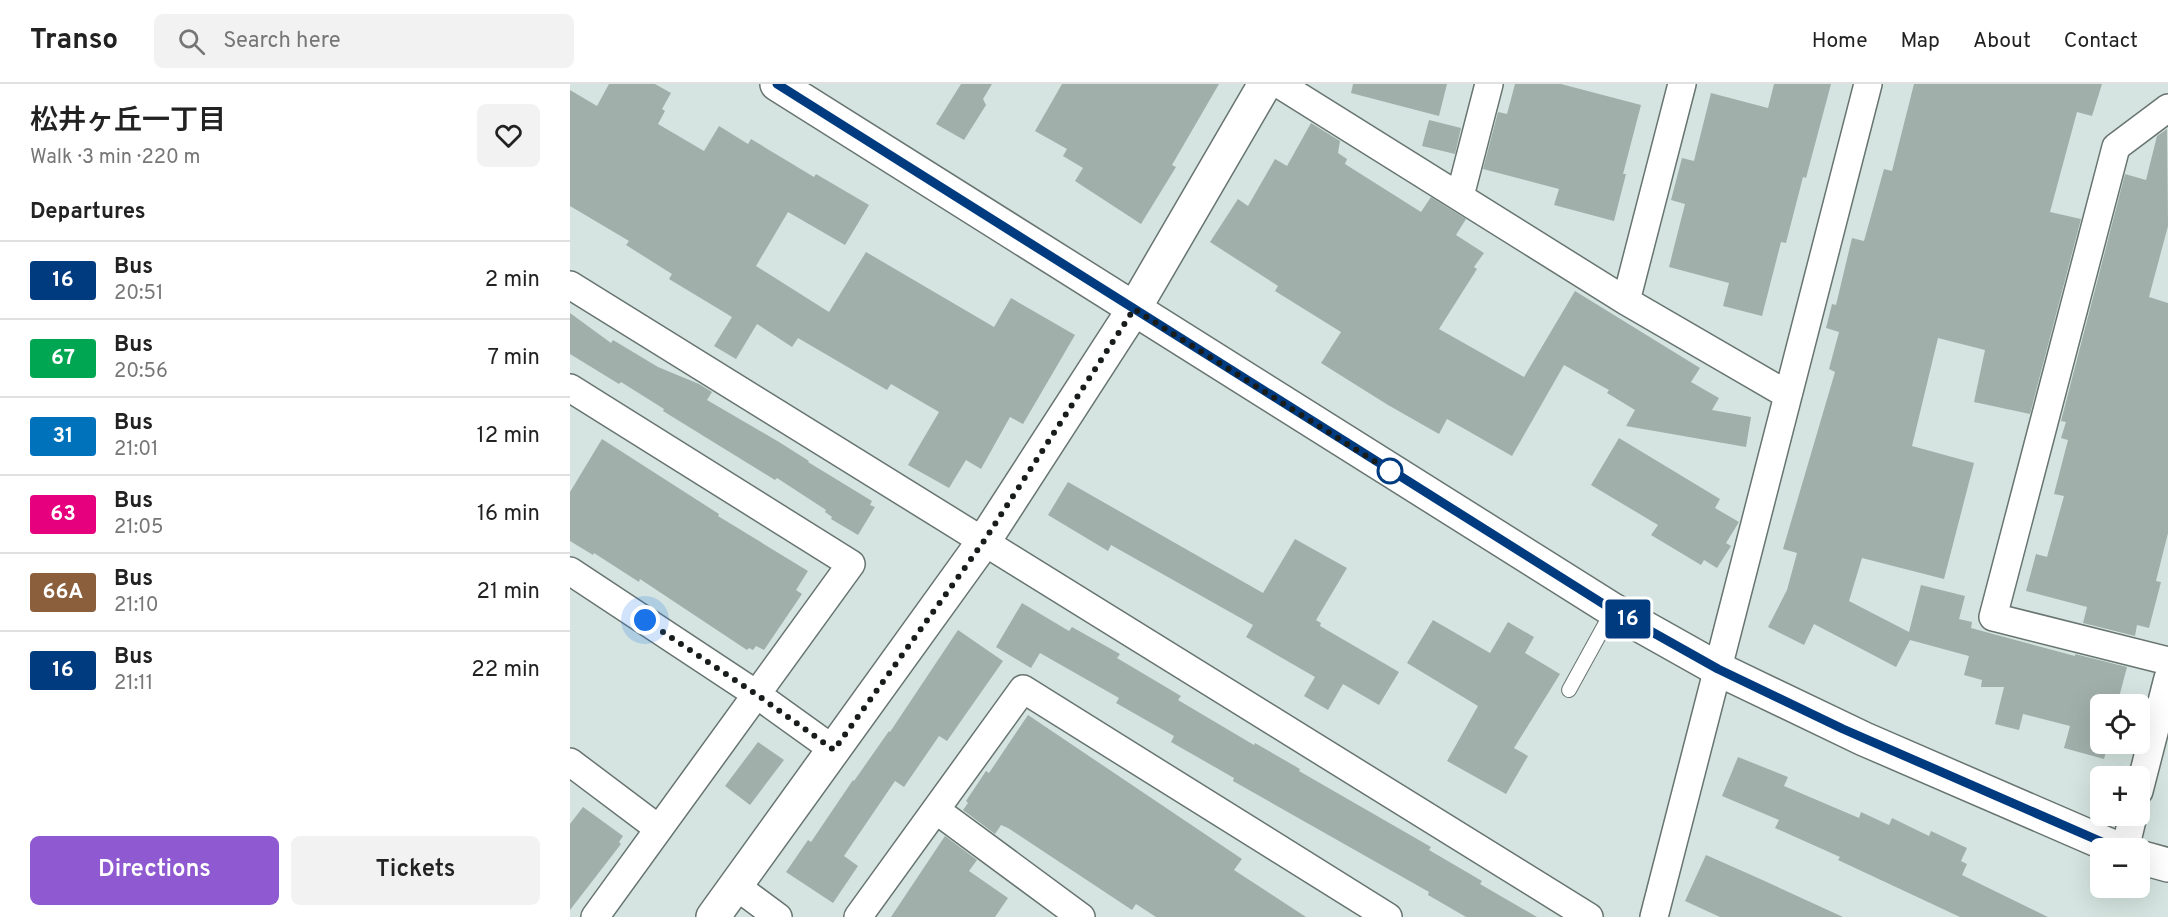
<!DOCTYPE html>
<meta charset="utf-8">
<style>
:root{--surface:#fff;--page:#f2f2f2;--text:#222;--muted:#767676;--line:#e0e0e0;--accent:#8f59d1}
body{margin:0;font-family:Overpass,"Noto Sans JP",sans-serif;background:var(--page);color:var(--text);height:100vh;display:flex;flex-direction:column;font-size:22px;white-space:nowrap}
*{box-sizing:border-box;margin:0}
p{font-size:20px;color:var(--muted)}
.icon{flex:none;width:33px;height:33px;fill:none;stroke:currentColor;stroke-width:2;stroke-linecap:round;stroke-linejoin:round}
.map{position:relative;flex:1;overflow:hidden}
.drawer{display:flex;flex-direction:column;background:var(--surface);width:570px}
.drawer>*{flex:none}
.badge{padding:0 12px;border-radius:4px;font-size:21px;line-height:39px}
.fabs{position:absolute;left:1520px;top:610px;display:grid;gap:12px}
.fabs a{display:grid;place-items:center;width:60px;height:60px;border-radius:9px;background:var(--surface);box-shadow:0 6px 24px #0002;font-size:30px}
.you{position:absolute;width:30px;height:30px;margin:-15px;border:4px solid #fff;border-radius:50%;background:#1a73e8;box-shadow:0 0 0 9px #1a73e833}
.map>.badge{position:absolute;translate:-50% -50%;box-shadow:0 0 0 3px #fff}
h2{padding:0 30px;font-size:22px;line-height:54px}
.round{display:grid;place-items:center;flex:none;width:63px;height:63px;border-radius:9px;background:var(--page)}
.summary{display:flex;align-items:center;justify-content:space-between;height:102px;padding:0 30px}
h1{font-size:28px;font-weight:600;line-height:45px}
.button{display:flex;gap:12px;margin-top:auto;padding:12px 30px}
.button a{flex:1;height:69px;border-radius:9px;background:var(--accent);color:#fff;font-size:24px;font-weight:600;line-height:69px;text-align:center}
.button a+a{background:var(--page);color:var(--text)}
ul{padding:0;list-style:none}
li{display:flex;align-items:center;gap:18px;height:78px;padding:0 30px;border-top:2px solid var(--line)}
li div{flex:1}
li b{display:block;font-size:22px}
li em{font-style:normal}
li .badge{min-width:66px;font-weight:700;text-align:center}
header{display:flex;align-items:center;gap:36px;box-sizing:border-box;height:84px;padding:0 30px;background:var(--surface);border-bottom:2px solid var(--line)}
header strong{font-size:28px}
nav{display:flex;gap:33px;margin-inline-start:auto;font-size:21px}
.search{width:420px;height:54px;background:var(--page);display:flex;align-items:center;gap:15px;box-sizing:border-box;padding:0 21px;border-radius:9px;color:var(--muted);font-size:22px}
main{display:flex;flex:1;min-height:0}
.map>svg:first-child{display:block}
</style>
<header>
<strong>Transo</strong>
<div class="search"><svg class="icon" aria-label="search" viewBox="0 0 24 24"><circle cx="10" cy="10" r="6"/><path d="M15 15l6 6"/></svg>Search here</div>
<nav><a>Home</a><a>Map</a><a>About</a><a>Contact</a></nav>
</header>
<main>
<section class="drawer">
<div class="summary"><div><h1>松井ヶ丘一丁目</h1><p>Walk · 3 min · 220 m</p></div><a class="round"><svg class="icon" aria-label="heart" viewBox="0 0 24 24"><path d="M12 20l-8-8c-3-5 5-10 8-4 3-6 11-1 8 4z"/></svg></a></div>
<h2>Departures</h2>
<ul>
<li><span class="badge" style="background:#003b80;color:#fff">16</span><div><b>Bus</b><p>20:51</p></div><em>2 min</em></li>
<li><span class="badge" style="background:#00a651;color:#fff">67</span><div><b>Bus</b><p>20:56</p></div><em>7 min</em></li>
<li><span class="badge" style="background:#0072bc;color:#fff">31</span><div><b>Bus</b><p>21:01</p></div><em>12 min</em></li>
<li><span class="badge" style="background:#e6007e;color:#fff">63</span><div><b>Bus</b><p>21:05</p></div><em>16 min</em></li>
<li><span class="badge" style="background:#8b5e3c;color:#fff">66A</span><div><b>Bus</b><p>21:10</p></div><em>21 min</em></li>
<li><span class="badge" style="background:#003b80;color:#fff">16</span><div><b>Bus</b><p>21:11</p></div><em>22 min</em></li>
</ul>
<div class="button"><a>Directions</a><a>Tickets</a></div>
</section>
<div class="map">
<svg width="1598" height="833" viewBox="0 0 1598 833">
<rect width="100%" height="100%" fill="#d5e4e0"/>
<path fill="#a1afab" d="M 39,0 L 85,0 L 101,9 L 92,25 L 95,27 L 88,40 L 134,67 L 149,42 L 178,60 L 181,55 L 244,93 L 246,90 L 299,121 L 275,161 L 218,128 L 186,182 L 259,228 L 296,168 L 424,243 L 441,214 L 505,251 L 453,340 L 440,333 L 411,385 L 396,376 L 379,404 L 338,381 L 369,328 L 321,300 L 317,306 L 228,254 L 222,263 L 187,240 L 166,275 L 144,262 L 162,233 L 99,195 L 102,190 L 56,161 L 59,157 L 0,122 L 0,6 L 27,22 Z
M 391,0 L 422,0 L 413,15 L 416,21 L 394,56 L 366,40 Z
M 492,0 L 649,0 L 602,81 L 606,83 L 571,140 L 505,97 L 513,84 L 493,72 L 497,65 L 465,47 Z
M 783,0 L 877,0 L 869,32 L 781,9 Z
M 945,0 L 991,0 L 1071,21 L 1053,90 L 1056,90 L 1044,137 L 984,121 L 989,105 L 913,85 L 928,28 L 937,30 Z
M 1204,0 L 1261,0 L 1236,94 L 1233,93 L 1216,159 L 1211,158 L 1192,232 L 1153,222 L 1159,199 L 1099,183 L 1115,120 L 1101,116 L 1112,74 L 1124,77 L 1141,9 L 1198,24 Z
M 1344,0 L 1532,0 L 1522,32 L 1507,28 L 1480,128 L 1511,135 L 1460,330 L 1404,318 L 1415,266 L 1368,254 L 1342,362 L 1404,379 L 1374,495 L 1292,474 L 1279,517 L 1339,548 L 1351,501 L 1395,512 L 1389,535 L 1402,538 L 1401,544 L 1505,572 L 1505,570 L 1557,583 L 1547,621 L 1530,621 L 1530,660 L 1538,660 L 1534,675 L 1494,664 L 1500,642 L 1453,630 L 1449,646 L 1425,640 L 1434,603 L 1411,603 L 1412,596 L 1394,591 L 1399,572 L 1340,556 L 1326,583 L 1244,540 L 1234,561 L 1198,543 L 1217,506 L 1227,469 L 1213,465 L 1265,288 L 1259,285 L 1269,248 L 1256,244 L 1262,220 L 1266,221 L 1282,154 L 1294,157 L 1314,85 L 1322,87 Z
M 859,36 L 891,44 L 885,70 L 852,62 Z
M 741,39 L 770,57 L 768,69 L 777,75 L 775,80 L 851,128 L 861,113 L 896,135 L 886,151 L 914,169 L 904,183 L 907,185 L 869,245 L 954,293 L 1005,207 L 1130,284 L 1121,298 L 1149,314 L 1142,326 L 1181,333 L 1176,363 L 1056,342 L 1065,326 L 1037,309 L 1039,306 L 994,281 L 942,372 L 877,335 L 869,350 L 818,321 L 751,279 L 771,248 L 705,207 L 708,202 L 640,158 L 668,115 L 678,122 L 705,75 L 717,82 Z
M 1597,45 L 1598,142 L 1579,213 L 1598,219 L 1598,449 L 1586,497 L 1591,498 L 1579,544 L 1567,541 L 1565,552 L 1513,539 L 1517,523 L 1456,507 L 1466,470 L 1477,473 L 1494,412 L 1484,410 L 1498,356 L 1491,354 L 1496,338 L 1491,337 L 1555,90 L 1576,96 L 1587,52 Z
M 0,229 L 41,259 L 43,256 L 88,283 L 129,300 L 142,308 L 137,316 L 209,358 L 239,377 L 238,378 L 302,417 L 300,421 L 305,423 L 288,451 L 261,435 L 262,433 L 255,428 L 256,426 L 207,394 L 205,396 L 93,327 L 94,325 L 51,298 L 49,300 L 0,270 Z
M 1049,354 L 1150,415 L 1145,424 L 1169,438 L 1156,459 L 1161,462 L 1147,484 L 1134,476 L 1131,481 L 1081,451 L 1088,441 L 1021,401 Z
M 32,355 L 149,430 L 148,432 L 238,487 L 226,506 L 232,510 L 194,566 L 186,562 L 183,566 L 179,564 L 177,566 L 70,495 L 69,498 L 24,469 L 23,471 L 0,457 L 0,408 Z
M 498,398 L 693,509 L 725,455 L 777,484 L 746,536 L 751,539 L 750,542 L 829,588 L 809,621 L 773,600 L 758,626 L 734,612 L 745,593 L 676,553 L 683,541 L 541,461 L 538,467 L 478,431 Z
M 452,519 L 499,547 L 502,543 L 550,570 L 547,574 L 611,612 L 608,616 L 684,661 L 685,659 L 730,685 L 729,687 L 861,763 L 859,766 L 912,797 L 910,800 L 967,833 L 896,833 L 858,811 L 859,808 L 663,697 L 664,694 L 601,658 L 604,652 L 546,619 L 549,614 L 470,569 L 461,584 L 426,563 Z
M 863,536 L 920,569 L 938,538 L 964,553 L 955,569 L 990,590 L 944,664 L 958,672 L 936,710 L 877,677 L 908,622 L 837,579 Z
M 388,546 L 433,577 L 377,657 L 369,652 L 334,703 L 325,697 L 274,772 L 288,782 L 263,819 L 216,788 L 238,756 L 241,758 L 283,696 L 284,697 L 319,647 L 320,648 Z
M 458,631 L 672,775 L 664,786 L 736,833 L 586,833 L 566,820 L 562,826 L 438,744 L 431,741 L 425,750 L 393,726 L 398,719 L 396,717 L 416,687 L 419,689 Z
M 188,658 L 214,676 L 180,721 L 155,702 Z
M 1168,673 L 1218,693 L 1214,702 L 1289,734 L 1291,728 L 1319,741 L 1322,734 L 1359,752 L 1361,747 L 1397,764 L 1391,777 L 1397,780 L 1392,791 L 1478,833 L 1390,833 L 1268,776 L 1270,773 L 1205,744 L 1209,736 L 1152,712 Z
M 13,723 L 53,752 L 49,758 L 51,760 L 0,826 L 0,740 Z
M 375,752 L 407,776 L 399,787 L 438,814 L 425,833 L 321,833 Z
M 1136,771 L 1188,794 L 1273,833 L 1150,833 L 1115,817 Z"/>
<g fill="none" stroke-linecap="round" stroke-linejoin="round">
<defs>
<path id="service" d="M 999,606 L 1043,526"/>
<path id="minor" d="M 709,0 L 1056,217 L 1218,311
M 1598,24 L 1546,63 L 1423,533 L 1598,577
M 890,112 L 919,0
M 0,201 L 1019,833
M 1056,217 L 1112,0
M 0,304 L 281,480 L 25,833
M 0,487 L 186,610 L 264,666
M 0,678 L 89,745
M 1569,707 L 1598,594
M 366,726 L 511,833
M 1555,765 L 1563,732
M 166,802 L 208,833
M 288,833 L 453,605 L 818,833
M 1084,833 L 1298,0"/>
<path id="tertiary" d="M 207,0 L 1043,526 L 1148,585 L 1294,655 L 1548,765
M 1569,773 L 1598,781
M 143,833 L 414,457 L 564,225 L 695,0"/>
</defs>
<use href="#service" stroke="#677470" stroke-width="16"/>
<use href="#minor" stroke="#677470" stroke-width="30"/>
<use href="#tertiary" stroke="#677470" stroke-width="36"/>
<use href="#service" stroke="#fff" stroke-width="14"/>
<use href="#minor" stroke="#fff" stroke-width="27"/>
<use href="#tertiary" stroke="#fff" stroke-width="33"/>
</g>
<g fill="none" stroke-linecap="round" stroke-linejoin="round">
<defs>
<path id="line" d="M 207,0 L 1043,526 L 1148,585 L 1273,645 L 1548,765"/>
</defs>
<use href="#line" stroke="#fff" stroke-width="14"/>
<use href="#line" stroke="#003b80" stroke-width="9"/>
<path stroke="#181d1b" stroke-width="6" stroke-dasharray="0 10.8" d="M 75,536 L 186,610 L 264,666 L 414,457 L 564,225 L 820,387"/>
</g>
<circle fill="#fff" stroke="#003b80" stroke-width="3" cx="820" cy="387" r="12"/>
</svg>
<div class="fabs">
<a><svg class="icon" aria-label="locate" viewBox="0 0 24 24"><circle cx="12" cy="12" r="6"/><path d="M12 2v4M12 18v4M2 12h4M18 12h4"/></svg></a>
<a>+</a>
<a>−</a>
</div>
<div class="you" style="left:75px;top:536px"></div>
<b class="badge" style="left:1058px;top:535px;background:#003b80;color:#fff">16</b>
</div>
</main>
